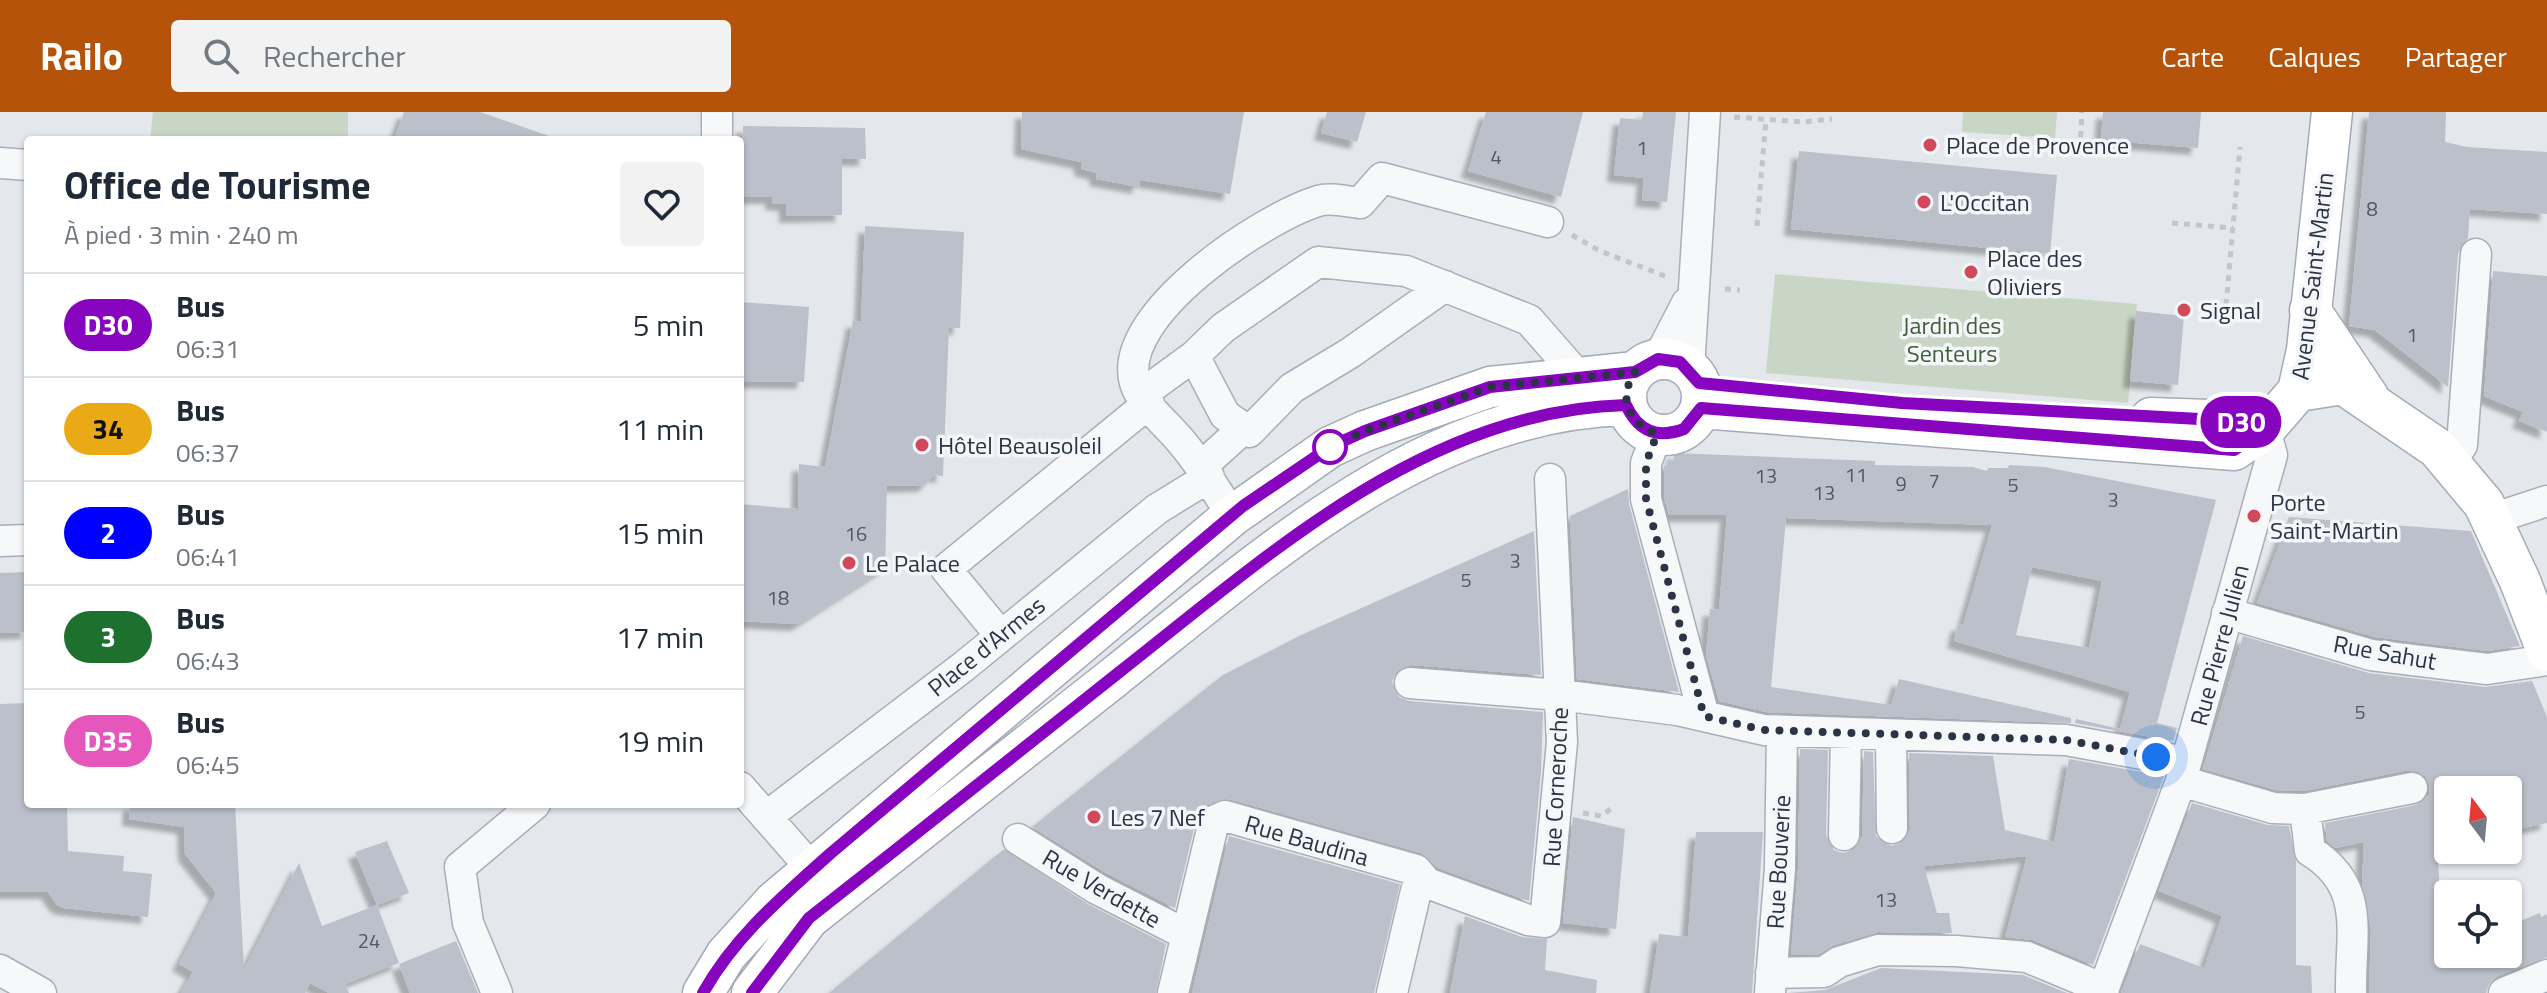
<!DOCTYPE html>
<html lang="fr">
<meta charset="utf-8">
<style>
:root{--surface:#fff;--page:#f2f2f3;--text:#1f2937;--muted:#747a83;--line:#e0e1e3;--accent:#b45309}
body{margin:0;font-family:"Titillium Web",sans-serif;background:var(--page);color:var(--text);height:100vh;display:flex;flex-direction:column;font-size:30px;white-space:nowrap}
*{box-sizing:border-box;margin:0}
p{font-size:26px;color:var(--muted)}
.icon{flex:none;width:44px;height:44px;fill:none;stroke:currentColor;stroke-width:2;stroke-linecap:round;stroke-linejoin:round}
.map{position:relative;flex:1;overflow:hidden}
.details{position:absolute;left:24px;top:24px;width:720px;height:672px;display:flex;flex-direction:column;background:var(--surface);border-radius:8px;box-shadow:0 2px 6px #0004}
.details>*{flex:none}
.badge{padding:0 16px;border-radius:26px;font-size:28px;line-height:52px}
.needle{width:52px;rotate:344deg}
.fabs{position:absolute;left:2434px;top:664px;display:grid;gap:16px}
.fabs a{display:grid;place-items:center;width:88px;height:88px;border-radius:8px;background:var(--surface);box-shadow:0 2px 6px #0004;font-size:40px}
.you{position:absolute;width:40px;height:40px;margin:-20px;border:6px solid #fff;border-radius:50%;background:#1a73e8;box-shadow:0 0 0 12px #1a73e833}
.map>.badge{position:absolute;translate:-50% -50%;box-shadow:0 0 0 4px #fff}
.round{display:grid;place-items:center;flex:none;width:84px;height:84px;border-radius:8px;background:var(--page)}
.overview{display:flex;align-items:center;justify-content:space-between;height:136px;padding:0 40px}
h1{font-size:38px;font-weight:700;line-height:60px}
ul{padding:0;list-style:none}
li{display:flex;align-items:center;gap:24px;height:104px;padding:0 40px;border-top:2px solid var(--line)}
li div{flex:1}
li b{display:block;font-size:30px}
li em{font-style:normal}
li .badge{min-width:88px;font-weight:700;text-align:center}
header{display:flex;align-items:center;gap:48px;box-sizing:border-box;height:112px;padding:0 40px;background:var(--accent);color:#fff}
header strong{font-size:38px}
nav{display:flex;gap:44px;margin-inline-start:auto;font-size:28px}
.search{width:560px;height:72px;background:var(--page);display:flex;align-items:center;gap:20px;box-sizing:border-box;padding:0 28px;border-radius:8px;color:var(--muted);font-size:30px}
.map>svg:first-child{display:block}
</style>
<header>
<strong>Railo</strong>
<div class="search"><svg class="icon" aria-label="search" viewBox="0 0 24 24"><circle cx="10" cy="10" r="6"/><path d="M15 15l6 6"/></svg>Rechercher</div>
<nav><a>Carte</a><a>Calques</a><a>Partager</a></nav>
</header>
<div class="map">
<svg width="2547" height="881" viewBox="0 0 2547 881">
<defs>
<filter id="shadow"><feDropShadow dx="-7" dy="7" stdDeviation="2" flood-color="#0004"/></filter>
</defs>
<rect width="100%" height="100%" fill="#e4e7ec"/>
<path fill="#c9d6c5" d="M 153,0 L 348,0 L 348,28 L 150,28 Z
M 1963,0 L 2057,0 L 2055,26 L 1962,20 Z
M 1775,162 L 2137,192 L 2128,291 L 1766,261 Z"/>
<path fill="#bbc0ca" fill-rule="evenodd" filter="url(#shadow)" d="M 404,0 L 480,0 L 549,24 L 548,28 L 394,28 Z
M 1022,0 L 1244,0 L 1230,82 L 1140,68 L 1139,75 L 1096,67 L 1097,61 L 1081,57 L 1081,50 L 1021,37 Z
M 1327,0 L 1366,0 L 1357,30 L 1321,21 Z
M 1486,0 L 1583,0 L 1561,85 L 1468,59 Z
M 1643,0 L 1676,0 L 1667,90 L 1642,88 L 1644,66 L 1614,63 L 1620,6 L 1642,8 Z
M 2103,0 L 2201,0 L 2198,36 L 2101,28 Z
M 2369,0 L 2446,0 L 2445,30 L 2467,35 L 2547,40 L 2547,102 L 2470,97 L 2468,126 L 2458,141 L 2448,275 L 2375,218 L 2349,214 Z
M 743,14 L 865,16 L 866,47 L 842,47 L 842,103 L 786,104 L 786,92 L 772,91 L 772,85 L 742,85 Z
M 1799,39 L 2057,63 L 2050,142 L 1791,117 Z
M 865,114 L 964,120 L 960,216 L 949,216 L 943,364 L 934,363 L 925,373 L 887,374 L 885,456 L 798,512 L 740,509 L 740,392 L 798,397 L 799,352 L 825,355 L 853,209 L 861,209 Z
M 2493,159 L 2547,164 L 2547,320 L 2519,309 L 2523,300 L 2484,284 Z
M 740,190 L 809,195 L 804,270 L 740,269 Z
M 2136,199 L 2184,204 L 2178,273 L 2130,269 Z
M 1673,341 L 1875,349 L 1875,353 L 1973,355 L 1987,359 L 1988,356 L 2008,356 L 2009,353 L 2044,355 L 2216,388 L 2157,611 L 2177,616 L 2173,629 L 2075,611 L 2076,607 L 2120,617 L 2130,580 L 1954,529 L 1958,512 L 1963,513 L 1992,413 L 1786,406 L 1771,575 L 1891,593 L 1899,567 L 2071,606 L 2071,611 L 1766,600 L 1719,589 L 1706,543 L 1710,497 L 1719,498 L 1727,403 L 1669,403 L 1664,385 L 1664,354 L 1674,348 ZM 2032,455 L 2102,469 L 2089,536 L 2016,523 Z
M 1628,377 L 1629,392 L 1679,580 L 1577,567 L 1570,404 Z
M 2289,405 L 2471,419 L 2520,534 L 2487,539 L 2375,525 L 2257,491 Z
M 1534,419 L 1541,563 L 1411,553 L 1396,560 L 1392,570 L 1399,585 L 1409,589 L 1543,600 L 1541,660 L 1529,789 L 1438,756 L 1421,741 L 1229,687 L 1207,693 L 1197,704 L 1175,796 L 1106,761 L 1032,715 L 1223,563 L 1299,524 Z
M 28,460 L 28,520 L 0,521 L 0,461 Z
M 2243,524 L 2369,561 L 2485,575 L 2532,569 L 2547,605 L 2547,711 L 2514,718 L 2513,698 L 2508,699 L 2508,678 L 2448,678 L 2448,715 L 2436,717 L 2444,842 L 2521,842 L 2508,814 L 2540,801 L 2541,805 L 2547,802 L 2547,845 L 2497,864 L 2489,871 L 2486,881 L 2369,881 L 2371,818 L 2362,771 L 2364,730 L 2335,736 L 2327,729 L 2325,711 L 2416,693 L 2429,683 L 2429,672 L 2425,664 L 2409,658 L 2304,679 L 2276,678 L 2203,657 Z
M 28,591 L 28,692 L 67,692 L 68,739 L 124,744 L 123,759 L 152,762 L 148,805 L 64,796 L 57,793 L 48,780 L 0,780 L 0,592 Z
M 1800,637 L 1828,638 L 1826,723 L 1834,738 L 1843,741 L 1853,738 L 1862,724 L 1864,639 L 1873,640 L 1876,724 L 1891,734 L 1902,731 L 1910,717 L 1909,641 L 1993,644 L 2005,718 L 2054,730 L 2069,647 L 2164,664 L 2093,853 L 2033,828 L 2005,825 L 2027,744 L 1924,754 L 1937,801 L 1949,801 L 1952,821 L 1878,820 L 1834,833 L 1818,842 L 1791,843 L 1798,757 Z
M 2192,691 L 2268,713 L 2289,714 L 2296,750 L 2296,853 L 2311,854 L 2312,881 L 2121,881 L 2140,832 L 2204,856 L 2222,804 L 2159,779 Z
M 130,692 L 235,692 L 244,858 L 299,751 L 322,814 L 377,793 L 399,851 L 345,872 L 349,881 L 329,881 L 310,871 L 305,881 L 181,881 L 193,860 L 179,852 L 216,781 L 185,742 L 184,715 L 129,707 Z
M 1573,705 L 1625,717 L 1616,817 L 1563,811 Z
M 1696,720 L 1763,720 L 1752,881 L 1650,881 L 1659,822 L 1688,825 Z
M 1229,724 L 1400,772 L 1374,881 L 1192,881 Z
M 387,729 L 409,781 L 377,793 L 355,740 Z
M 1004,737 L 1088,792 L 1166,832 L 1156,881 L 829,881 Z
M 1465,804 L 1522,825 L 1547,827 L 1545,858 L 1597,868 L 1596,881 L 1450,881 Z
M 456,829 L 478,881 L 410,881 L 399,852 Z
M 1881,856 L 2023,863 L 2067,881 L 1788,881 L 1825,878 Z"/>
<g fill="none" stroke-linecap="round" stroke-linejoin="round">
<defs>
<path id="minor" d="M 717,28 L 717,0
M 0,51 L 28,53
M 1445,174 L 1350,241 L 1292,276 L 1249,320 L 1225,303 L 1194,244 L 1223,216 L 1318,150 L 1406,159 L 1529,208 L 1578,264
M 1658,247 L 1687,191
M 1689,256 L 1705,0
M 1142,282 L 1194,244
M 1657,322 L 1646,351 L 1646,387 L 1704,604
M 2450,350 L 2462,333 L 2476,142
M 1201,355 L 1244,316
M 1232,404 C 1217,379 1202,355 1184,333 C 1170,314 1142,294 1135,271 C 1115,203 1263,106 1318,89 C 1330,85 1348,90 1360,91 L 1382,66 L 1548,110
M 2492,407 L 2547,389
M 0,429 L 28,428
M 2227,501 L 2371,543 L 2487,557 L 2547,548
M 1001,524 L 946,457 L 1149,291
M 1410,571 L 1560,583 L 1677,598 L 1764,618 L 2066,628 L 2186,650
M 1891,623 L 1892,716
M 2181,669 L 2273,696 L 2305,697 L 2412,676
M 740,675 L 812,757
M 2305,697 L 2310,739 C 2367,774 2350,821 2351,881
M 766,705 L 963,555 L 1157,397 L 1209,365
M 1844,723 L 1846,621
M 1018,727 L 1097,777 L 1187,823
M 0,858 L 41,881
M 1771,861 L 1824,860 L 1839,850 L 1878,838 L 1956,839 L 2027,845 L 2104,877
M 1770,880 L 1780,757 L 1782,619
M 497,881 L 468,811 L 460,755 L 535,692
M 1173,881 L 1214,709 L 1225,704 L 1416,758 L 1427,771 L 1528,808 L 1545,810 L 1562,630 L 1550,367
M 1392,881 L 1416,779 L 1427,771
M 2102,881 L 2181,669 L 2272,343 L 2265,317
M 2504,881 L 2547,863"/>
<path id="major" d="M 2310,198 L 2369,286
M1626 285a38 38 0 1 1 76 0a38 38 0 1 1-76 0Z
M 2298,279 L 2343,272 L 2437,336 L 2484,392 L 2520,469 L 2547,539
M 1701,296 L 2234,338 L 2265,317 L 2298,279 L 2307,238 L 2332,0
M 2151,306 L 2237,309 L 2265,317
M 703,881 L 726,843 L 775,789 L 1232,404 L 1330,335 L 1365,319 L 1490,275 L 1635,260
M 752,881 L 809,806 C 911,726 1012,646 1113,566 C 1264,446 1424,298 1626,293"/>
</defs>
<use href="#minor" stroke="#a9aeb7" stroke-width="33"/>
<use href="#major" stroke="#a3abb8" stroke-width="43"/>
<path stroke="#c2c5cb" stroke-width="5" stroke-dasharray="6 6" stroke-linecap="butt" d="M 1734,5 L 1803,10 L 1832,7
M 2080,37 L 2082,0
M 2172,111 L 2233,116
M 1757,114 L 1766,7
M 1572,123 L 1600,139 L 1665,164
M 1725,177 L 1740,178
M 2225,205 L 2240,35
M 1583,701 L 1601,704 L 1612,696"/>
<use href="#minor" stroke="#f7f8fa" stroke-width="30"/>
<use href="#major" stroke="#fff" stroke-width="40"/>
</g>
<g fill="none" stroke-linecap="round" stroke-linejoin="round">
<defs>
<path id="line" d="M 703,881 C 735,824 783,784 831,741 L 1243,394 L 1330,335 L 1365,319 L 1490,275 L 1635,260 L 1658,247 L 1680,250 L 1699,271 L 1720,273 L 1902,291 L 2237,309 L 2265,317 L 2234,338 L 1701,296 L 1684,317 C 1657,327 1638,319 1626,293 C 1427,298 1271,441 1122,558 C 1018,640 914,724 809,806 L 752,881"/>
</defs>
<use href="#line" stroke="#fff" stroke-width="18"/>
<use href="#line" stroke="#8705be" stroke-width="12"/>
<path stroke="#2b3445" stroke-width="8" stroke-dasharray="0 14.4" d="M 1330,335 L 1365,319 L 1490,275 L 1635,260 C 1617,287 1629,311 1657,322 L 1646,351 L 1646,387 L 1704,604 L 1764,618 L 2066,628 L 2156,645"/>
</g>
<g fill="#d1495b" stroke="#f4f6f9" stroke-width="3">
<circle cx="1930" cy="33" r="8"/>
<circle cx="1924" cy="90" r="8"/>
<circle cx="1971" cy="160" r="8"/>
<circle cx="2184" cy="198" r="8"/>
<circle cx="922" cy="333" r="8"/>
<circle cx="2254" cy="404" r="8"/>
<circle cx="849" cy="451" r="8"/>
<circle cx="1094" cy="705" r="8"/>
</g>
<circle fill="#fff" stroke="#8705be" stroke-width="4" cx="1330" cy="335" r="16"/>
<g text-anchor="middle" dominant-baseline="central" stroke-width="7" stroke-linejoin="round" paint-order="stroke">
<g font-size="20" fill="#4f5766">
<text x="1642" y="35">1</text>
<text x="1496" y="44">4</text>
<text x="2372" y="96">8</text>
<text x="2412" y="222">1</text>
<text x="1856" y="362">11</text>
<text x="1766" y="363">13</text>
<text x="1934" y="368">7</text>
<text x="1901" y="371">9</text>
<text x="2013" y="372">5</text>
<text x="1824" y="380">13</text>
<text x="2113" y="387">3</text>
<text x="856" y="421">16</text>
<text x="1515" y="448">3</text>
<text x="1466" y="467">5</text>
<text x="778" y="485">18</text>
<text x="2360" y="599">5</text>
<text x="1886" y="787">13</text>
<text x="369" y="828">24</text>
</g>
<g font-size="24" fill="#2b3445" stroke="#f4f6f9" text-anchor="start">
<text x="1946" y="33">Place de Provence</text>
<text x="1940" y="90">L'Occitan</text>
<text x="1987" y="146">Place des<tspan x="1987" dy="28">Oliviers</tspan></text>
<text x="2200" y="198">Signal</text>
<text x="938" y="333">Hôtel Beausoleil</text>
<text x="2270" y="390">Porte<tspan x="2270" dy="28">Saint-Martin</tspan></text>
<text x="865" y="451">Le Palace</text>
<text x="1110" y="705">Les 7 Nef</text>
</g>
<g font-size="24" fill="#2b3445" stroke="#f4f6f9">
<text transform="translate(2312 164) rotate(-83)">Avenue Saint-Martin</text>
<text transform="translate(2219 533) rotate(-75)">Rue Pierre Julien</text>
<text transform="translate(986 534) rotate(-39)">Place d'Armes</text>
<text transform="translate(2385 540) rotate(10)">Rue Sahut</text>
<text transform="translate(1555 675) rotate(-87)">Rue Corneroche</text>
<text transform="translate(1307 728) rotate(16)">Rue Baudina</text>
<text transform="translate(1778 750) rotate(-87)">Rue Bouverie</text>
<text transform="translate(1102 776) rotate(30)">Rue Verdette</text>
</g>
<g font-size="24" fill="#3f6138" stroke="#f4f6f9">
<text x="1952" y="213">Jardin des<tspan x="1952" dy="28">Senteurs</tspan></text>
</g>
</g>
</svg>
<div class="fabs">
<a><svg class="needle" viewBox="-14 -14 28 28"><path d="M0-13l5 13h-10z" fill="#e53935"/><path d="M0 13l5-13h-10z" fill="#747a83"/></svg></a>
<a><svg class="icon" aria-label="locate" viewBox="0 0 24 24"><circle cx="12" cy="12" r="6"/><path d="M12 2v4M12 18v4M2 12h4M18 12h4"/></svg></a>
</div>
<div class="you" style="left:2156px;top:645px"></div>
<b class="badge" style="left:2241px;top:310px;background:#8705be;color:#fff">D30</b>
<section class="details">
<div class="overview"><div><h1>Office de Tourisme</h1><p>À pied · 3 min · 240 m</p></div><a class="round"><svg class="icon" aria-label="heart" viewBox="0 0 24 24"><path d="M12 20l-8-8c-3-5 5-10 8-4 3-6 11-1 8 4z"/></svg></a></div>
<ul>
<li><span class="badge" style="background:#8705be;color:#fff">D30</span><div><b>Bus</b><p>06:31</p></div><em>5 min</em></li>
<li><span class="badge" style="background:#eaaa15;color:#111">34</span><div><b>Bus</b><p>06:37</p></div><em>11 min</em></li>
<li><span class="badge" style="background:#00f;color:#fff">2</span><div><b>Bus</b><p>06:41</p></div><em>15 min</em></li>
<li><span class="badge" style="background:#1d702d;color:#fff">3</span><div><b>Bus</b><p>06:43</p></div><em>17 min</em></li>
<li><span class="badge" style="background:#e657bb;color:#fff">D35</span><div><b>Bus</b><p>06:45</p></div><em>19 min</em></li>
</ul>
</section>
</div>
